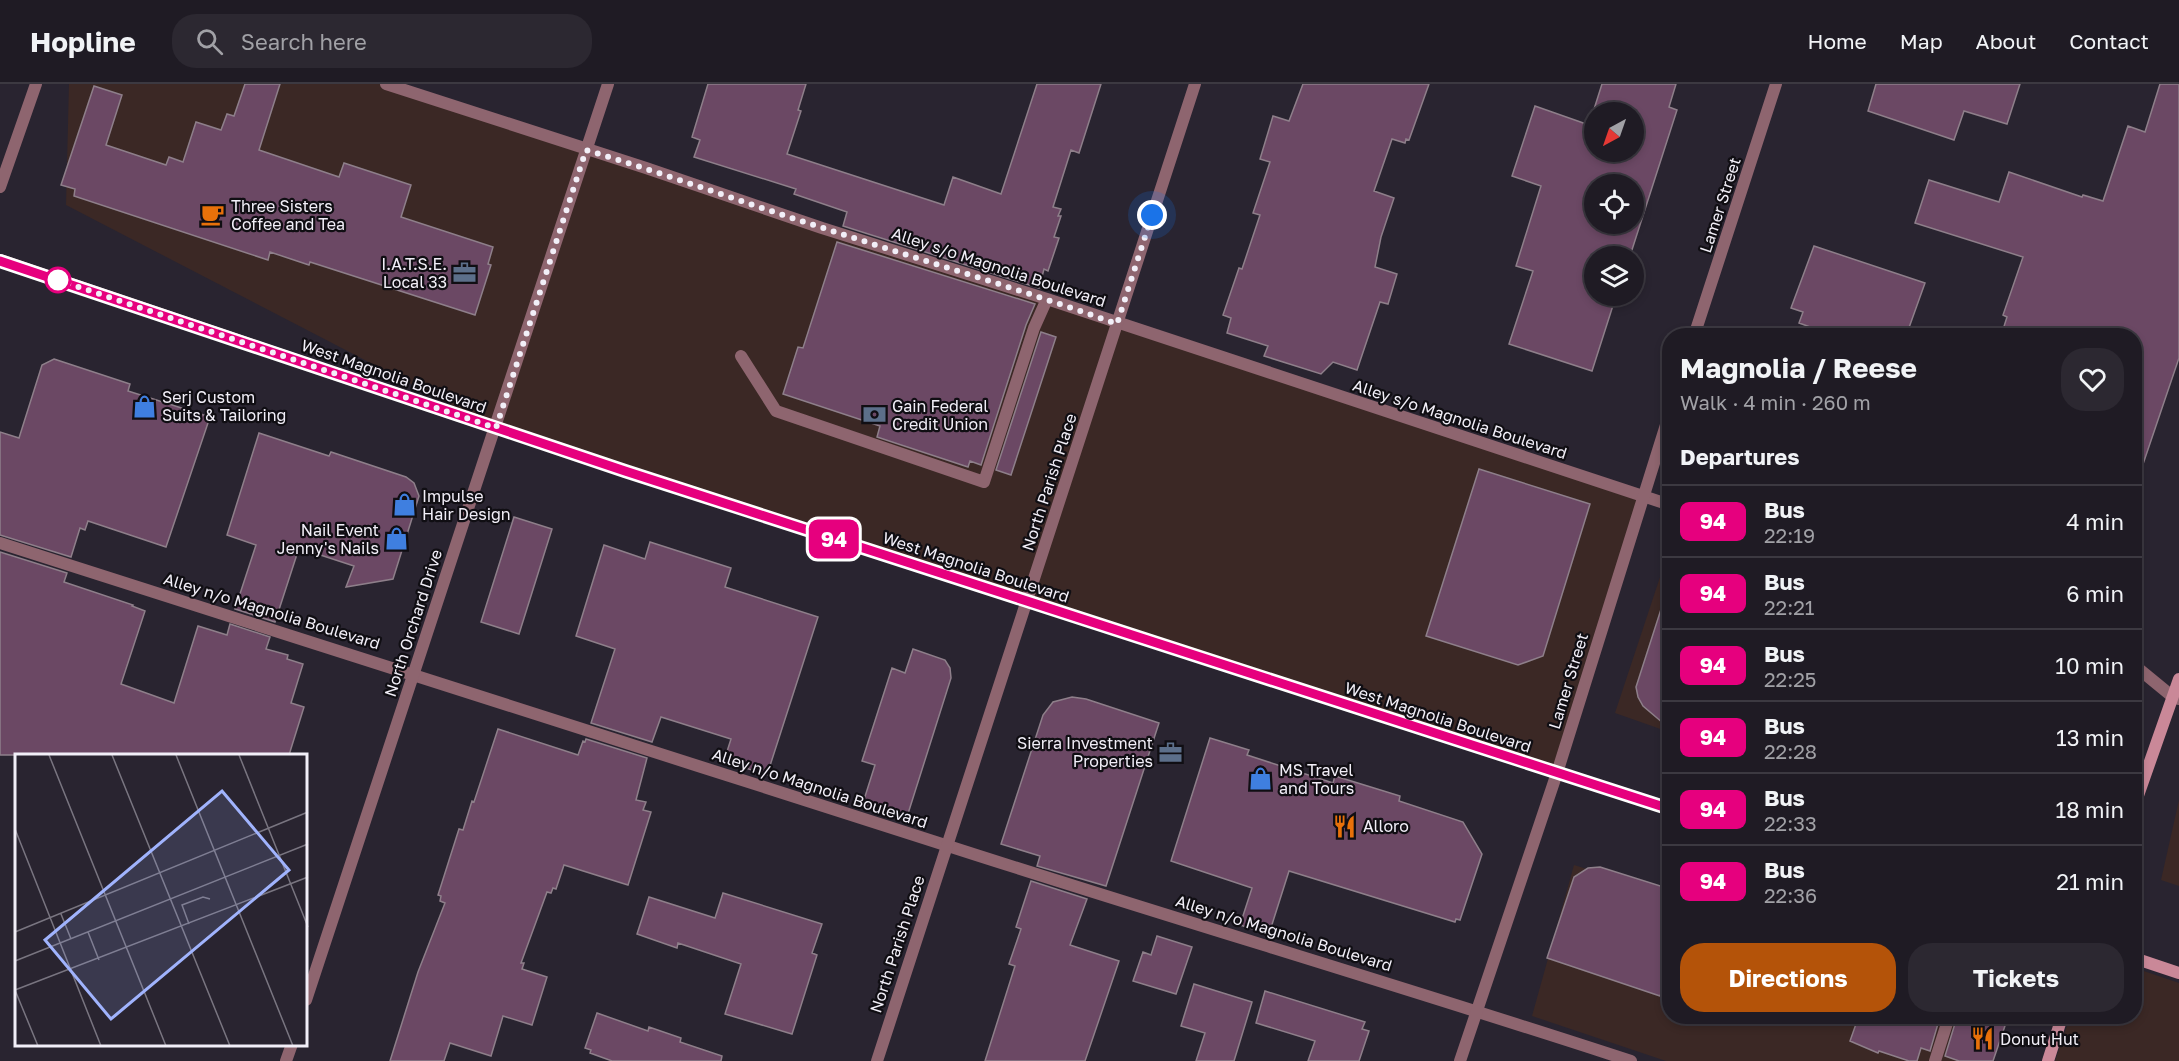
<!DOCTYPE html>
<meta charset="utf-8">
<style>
:root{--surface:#1f1b24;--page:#2c2831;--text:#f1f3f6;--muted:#a1a1a6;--line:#3c3941;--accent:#b45309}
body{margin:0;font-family:"Golos Text",sans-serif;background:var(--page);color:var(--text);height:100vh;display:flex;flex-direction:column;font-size:22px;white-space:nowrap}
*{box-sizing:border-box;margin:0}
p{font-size:20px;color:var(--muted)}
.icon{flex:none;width:33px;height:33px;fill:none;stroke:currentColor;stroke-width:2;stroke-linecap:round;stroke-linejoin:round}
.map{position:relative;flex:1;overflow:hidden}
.side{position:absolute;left:1662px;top:244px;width:480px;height:696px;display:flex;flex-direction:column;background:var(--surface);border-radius:24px;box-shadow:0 3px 9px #0003,0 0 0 2px var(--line)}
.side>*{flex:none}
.badge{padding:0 12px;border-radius:9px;font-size:21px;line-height:39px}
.needle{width:39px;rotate:220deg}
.fabs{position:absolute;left:1584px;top:18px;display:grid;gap:12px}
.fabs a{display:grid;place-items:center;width:60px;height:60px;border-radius:50%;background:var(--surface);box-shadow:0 3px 9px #0003,0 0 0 2px var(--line);font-size:30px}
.you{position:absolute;width:30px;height:30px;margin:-15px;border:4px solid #fff;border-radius:50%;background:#1a73e8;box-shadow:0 0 0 9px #1a73e833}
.map>.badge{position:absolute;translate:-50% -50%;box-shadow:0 0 0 3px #fff}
h2{padding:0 18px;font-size:22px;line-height:54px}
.round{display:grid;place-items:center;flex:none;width:63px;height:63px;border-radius:24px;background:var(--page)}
.overview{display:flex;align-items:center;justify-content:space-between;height:102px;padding:0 18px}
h1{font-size:28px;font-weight:700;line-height:45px}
.button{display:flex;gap:12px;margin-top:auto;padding:12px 18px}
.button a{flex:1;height:69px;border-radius:24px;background:var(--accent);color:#fff;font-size:24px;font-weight:700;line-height:69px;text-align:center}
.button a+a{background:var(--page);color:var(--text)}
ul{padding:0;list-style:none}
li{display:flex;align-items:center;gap:18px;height:72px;padding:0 18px;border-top:2px solid var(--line)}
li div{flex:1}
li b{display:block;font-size:22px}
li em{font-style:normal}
li .badge{min-width:66px;font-weight:700;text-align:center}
header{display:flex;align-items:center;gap:36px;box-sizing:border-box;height:84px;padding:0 30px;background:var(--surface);border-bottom:2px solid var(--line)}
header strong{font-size:28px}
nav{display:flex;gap:33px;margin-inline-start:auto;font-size:21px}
.search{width:420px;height:54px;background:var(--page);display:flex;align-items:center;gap:15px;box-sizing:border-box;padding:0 21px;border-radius:24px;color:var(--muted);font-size:22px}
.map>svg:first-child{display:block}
</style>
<header>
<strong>Hopline</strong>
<div class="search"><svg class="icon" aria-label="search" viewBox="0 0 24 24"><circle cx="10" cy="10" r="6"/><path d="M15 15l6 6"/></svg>Search here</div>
<nav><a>Home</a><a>Map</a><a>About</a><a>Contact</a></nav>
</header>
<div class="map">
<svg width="2179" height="977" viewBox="0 0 2179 977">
<rect width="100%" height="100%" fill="#292430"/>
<path fill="#3b2825" d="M 69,0 L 386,0 L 1642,412 L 1557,689 L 496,344 L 66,121 Z
M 1669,466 L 1669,648 L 1615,629 Z
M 2179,716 L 2179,802 L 2161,796 Z
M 1574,781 L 1669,811 L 1670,933 L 2006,933 L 1992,977 L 1666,977 L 1532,932 Z
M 2135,884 L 2179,899 L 2179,977 L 2055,977 L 2070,933 L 2134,933 Z"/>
<path fill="#6b4864" stroke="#8e7f8a" stroke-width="1.5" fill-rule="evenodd" d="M 245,0 L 280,0 L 259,66 L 339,93 L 344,79 L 411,101 L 401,133 L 493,163 L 488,180 L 491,181 L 475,231 L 310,178 L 309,181 L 270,168 L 268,176 L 74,112 L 75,105 L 61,101 L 94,2 L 122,11 L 106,61 L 166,81 L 169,73 L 183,78 L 196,38 L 221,46 L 227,30 L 234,32 Z
M 708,0 L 806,0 L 798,26 L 801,27 L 787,70 L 944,121 L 953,93 L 1001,110 L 1037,0 L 1101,0 L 1079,69 L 1071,66 L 1053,123 L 1061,125 L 1058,132 L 1061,132 L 1054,153 L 1059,154 L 1048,187 L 1044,185 L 1039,204 L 843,142 L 847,128 L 794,110 L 796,105 L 694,73 L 700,56 L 692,53 Z
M 1303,0 L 1429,0 L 1409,56 L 1406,55 L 1405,59 L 1392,55 L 1374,107 L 1394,114 L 1381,153 L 1375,183 L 1397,190 L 1388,220 L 1380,218 L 1357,286 L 1333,278 L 1321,290 L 1264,272 L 1268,262 L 1227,249 L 1231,234 L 1223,231 L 1239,184 L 1242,185 L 1260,131 L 1253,129 L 1270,78 L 1260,75 L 1273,32 L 1289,37 Z
M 1602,0 L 1676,0 L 1669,23 L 1677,26 L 1630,172 L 1594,172 L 1594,212 L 1616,212 L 1592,287 L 1509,260 L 1533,187 L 1516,182 L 1541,102 L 1512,92 L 1535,22 L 1589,41 ZM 1594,28 L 1634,28 L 1634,68 L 1594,68 ZM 1594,100 L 1634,100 L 1634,140 L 1594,140 Z
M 1876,0 L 2020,0 L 2007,40 L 1964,27 L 1954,56 L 1868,27 Z
M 2160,0 L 2179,0 L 2179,274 L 2140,389 L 2134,389 L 2134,252 L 2001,252 L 2007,233 L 2003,231 L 2023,173 L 1915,139 L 1929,96 L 1999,118 L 2009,88 L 2082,113 L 2083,111 L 2103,117 L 2128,42 L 2145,48 Z
M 837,158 L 1035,220 L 1026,241 L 981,381 L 970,377 L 968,383 L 877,353 L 880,342 L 783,310 L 798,263 L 803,264 Z
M 1814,162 L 1925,199 L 1906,252 L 1835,252 L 1799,239 L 1803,228 L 1791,224 Z
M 1041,248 L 1056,253 L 1011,391 L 996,386 Z
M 54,275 L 130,300 L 128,307 L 210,333 L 166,463 L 88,437 L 85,446 L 80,444 L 71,473 L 0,451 L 0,348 L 19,354 L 42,281 Z
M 259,349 L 329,372 L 331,368 L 406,393 L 414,399 L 419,412 L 393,495 L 346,503 L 354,482 L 299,464 L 275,538 L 235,525 L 256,461 L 227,451 Z
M 1479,385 L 1590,420 L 1543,572 L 1518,581 L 1426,552 Z
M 514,433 L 552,445 L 519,550 L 481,538 Z
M 650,458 L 731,484 L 725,503 L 818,533 L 767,691 L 724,677 L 731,655 L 661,633 L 652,658 L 591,639 L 615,565 L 576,552 L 604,461 L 645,475 Z
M 0,468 L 67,489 L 64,498 L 133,521 L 132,522 L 145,527 L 121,600 L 174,619 L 198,542 L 227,551 L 230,540 L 270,553 L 266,565 L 288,571 L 287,575 L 303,580 L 291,619 L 304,623 L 289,671 L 0,671 Z
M 1663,519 L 1670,520 L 1670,645 L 1643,622 L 1638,613 L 1636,603 Z
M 913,565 L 945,576 L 950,584 L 951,594 L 906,736 L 862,722 L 875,681 L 862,677 L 892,584 L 905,589 Z
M 1072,613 L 1086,615 L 1159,639 L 1106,802 L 1037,782 L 1040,772 L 1001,760 L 1043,631 L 1053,618 Z
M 498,645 L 578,671 L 583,657 L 585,658 L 586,655 L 647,674 L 636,716 L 646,718 L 643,726 L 651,728 L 628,801 L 564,781 L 556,805 L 553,804 L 551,809 L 547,808 L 521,879 L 524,879 L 522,885 L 547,893 L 532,941 L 503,932 L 491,972 L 450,959 L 444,977 L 390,977 L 418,888 L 445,819 L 440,817 L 441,812 L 438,811 L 459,745 L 463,746 L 472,717 L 474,718 Z
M 1210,654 L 1249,666 L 1247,671 L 1333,699 L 1335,692 L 1400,712 L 1399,717 L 1463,738 L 1482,770 L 1460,836 L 1456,835 L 1455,838 L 1289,787 L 1269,850 L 1240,841 L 1252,804 L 1171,777 Z
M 1600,783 L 1670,805 L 1670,881 L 1660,912 L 1547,874 L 1574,793 L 1588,784 Z
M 1031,797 L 1087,815 L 1070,861 L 1119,877 L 1085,977 L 985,977 L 1015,882 L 1009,880 L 1021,845 L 1016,843 Z
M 723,809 L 822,840 L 812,869 L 817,871 L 792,950 L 725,930 L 741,880 L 678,859 L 677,864 L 637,850 L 649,813 L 715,834 Z
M 1157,852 L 1192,863 L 1176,910 L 1133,897 L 1143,868 L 1151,871 Z
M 1194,900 L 1252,918 L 1234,977 L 1196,977 L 1205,949 L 1181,942 Z
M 1265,907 L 1365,938 L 1362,945 L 1369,947 L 1359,977 L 1308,977 L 1315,957 L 1256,939 Z
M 597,929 L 648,947 L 649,943 L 681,954 L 680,958 L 722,972 L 721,977 L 612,977 L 590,969 L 591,966 L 585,964 Z
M 1848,933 L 1940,933 L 1930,967 L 1921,964 L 1917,977 L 1909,977 L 1879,967 L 1878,969 L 1850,957 L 1856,940 L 1847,937 Z
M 1957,933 L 2008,933 L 1993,977 L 1959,977 L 1945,972 Z"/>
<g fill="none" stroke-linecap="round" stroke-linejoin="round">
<path stroke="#8e656f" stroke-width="12" d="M 386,0 L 646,84 L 822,144 L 1047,215 L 1670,421
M 741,272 L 776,327 L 984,398 L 1034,244 L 1047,215
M 0,459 C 315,558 628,660 942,760 C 1171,834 1402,902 1631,977
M 2134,581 L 2173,613 L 2179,615
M 1935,977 L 1949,933"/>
<path stroke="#8e656f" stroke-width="12" d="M 0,103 L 36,0
M 1694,252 L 1776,0
M 306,916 L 608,0
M 286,977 L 292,960
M 877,977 L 1195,0
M 1460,977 L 1557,689 L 1670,328"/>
<path stroke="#ca8898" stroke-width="12" d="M 0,176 L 625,387 L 1670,725
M 2134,723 L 2179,595
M 2134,874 L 2179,889
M 2048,977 L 2062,933"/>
</g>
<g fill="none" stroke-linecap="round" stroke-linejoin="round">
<defs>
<path id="line" d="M 0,177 L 625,387 L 1670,725"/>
</defs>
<use href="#line" stroke="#fff" stroke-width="14"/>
<use href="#line" stroke="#e6007e" stroke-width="9"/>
<path stroke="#f2eff8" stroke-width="6" stroke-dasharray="0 10.8" d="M 58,196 L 496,344 L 586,66 C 666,90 744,119 823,144 C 921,176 1020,205 1117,240 L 1152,131"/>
</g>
<defs>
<symbol id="cafe-bare" viewBox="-9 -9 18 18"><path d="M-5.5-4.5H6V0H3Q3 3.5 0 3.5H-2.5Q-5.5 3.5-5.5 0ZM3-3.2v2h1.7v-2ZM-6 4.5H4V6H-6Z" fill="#e8710a" stroke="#100e13" stroke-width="2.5" paint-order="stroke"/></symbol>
<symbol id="office-bare" viewBox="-9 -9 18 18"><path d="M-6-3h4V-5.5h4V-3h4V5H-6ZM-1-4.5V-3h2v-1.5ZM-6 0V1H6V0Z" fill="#5c6f8a" stroke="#100e13" stroke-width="2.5" paint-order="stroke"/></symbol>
<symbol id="shop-bare" viewBox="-9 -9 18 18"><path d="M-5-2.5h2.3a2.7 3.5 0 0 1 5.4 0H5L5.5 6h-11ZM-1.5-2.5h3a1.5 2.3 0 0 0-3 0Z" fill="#3f7fe0" stroke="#100e13" stroke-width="2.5" paint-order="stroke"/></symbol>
<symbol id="bank-bare" viewBox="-9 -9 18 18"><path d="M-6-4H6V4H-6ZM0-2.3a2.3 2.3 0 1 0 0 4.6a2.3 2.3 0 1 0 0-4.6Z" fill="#5c6f8a" stroke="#100e13" stroke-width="2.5" paint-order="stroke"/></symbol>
<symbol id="restaurant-bare" viewBox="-9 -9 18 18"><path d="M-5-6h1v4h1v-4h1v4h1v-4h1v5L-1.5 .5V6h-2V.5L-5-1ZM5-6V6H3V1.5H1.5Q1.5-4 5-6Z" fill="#e8710a" stroke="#100e13" stroke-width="2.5" paint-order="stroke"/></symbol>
</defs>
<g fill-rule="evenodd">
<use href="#cafe-bare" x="196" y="114" width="33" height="33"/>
<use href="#office-bare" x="448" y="172" width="33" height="33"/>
<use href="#shop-bare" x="128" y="306" width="33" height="33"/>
<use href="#bank-bare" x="858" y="314" width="33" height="33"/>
<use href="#shop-bare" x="388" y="404" width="33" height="33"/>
<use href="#shop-bare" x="380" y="438" width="33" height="33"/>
<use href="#office-bare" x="1154" y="652" width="33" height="33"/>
<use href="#shop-bare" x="1244" y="678" width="33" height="33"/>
<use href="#restaurant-bare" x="1328" y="726" width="33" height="33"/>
<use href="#restaurant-bare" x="1966" y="938" width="33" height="33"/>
</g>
<circle fill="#fff" stroke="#e6007e" stroke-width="3" cx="58" cy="196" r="12"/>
<g text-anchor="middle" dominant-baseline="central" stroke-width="4.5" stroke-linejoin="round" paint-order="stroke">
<g font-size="16" fill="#f2eff8" stroke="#100e13">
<text transform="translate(1720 121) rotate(-72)">Lamer Street</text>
<text transform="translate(999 183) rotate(18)">Alley s/o Magnolia Boulevard</text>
<text transform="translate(394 292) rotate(19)">West Magnolia Boulevard</text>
<text transform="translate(1460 335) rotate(18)">Alley s/o Magnolia Boulevard</text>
<text transform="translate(1049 398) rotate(-72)">North Parish Place</text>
<text transform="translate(976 483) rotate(18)">West Magnolia Boulevard</text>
<text transform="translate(272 527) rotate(17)">Alley n/o Magnolia Boulevard</text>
<text transform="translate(413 539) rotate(-72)">North Orchard Drive</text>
<text transform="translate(1568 597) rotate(-73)">Lamer Street</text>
<text transform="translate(1438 633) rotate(18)">West Magnolia Boulevard</text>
<text transform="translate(820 704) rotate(18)">Alley n/o Magnolia Boulevard</text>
<text transform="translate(1284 849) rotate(17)">Alley n/o Magnolia Boulevard</text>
<text transform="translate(897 860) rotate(-72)">North Parish Place</text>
</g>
<g font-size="16" fill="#f2eff8" stroke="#100e13" text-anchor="start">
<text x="231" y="122">Three Sisters<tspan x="231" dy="18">Coffee and Tea</tspan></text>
<text x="447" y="180" text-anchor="end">I.A.T.S.E.<tspan x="447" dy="18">Local 33</tspan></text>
<text x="162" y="313">Serj Custom<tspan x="162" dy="18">Suits &amp; Tailoring</tspan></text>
<text x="892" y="322">Gain Federal<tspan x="892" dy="18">Credit Union</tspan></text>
<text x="422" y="412">Impulse<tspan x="422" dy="18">Hair Design</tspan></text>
<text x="379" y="446" text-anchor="end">Nail Event<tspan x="379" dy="18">Jenny's Nails</tspan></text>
<text x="1153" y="659" text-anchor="end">Sierra Investment<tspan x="1153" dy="18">Properties</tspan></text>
<text x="1279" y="686">MS Travel<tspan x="1279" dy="18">and Tours</tspan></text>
<text x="1363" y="742">Alloro</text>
<text x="2000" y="955">Donut Hut</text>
</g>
</g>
<g transform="translate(15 670)">
<rect width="292" height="292" fill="#292430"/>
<path fill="none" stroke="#797580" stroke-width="1.5" d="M 34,1 L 151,292M 97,1 L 215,292M 161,1 L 278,292M 224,1 L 293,173M 0,75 L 86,292M 46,160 L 56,185M 174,170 L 167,151 L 188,143 L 195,145M 0,178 L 293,58M 73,178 L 84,206M 0,207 L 293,90M 0,236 L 293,123M 0,236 L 23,292"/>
<path fill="#a0b3fd" fill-opacity="0.15" stroke="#a0b3fd" stroke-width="3" d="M 207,37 L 274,116 L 96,265 L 30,186 Z"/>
<rect width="292" height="292" fill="none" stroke="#f2eff8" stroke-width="3"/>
</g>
</svg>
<div class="fabs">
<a><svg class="needle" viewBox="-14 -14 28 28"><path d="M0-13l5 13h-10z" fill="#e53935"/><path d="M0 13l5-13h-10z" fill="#a1a1a6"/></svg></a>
<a><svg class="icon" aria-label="locate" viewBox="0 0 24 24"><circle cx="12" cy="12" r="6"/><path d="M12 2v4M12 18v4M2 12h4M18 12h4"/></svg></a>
<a><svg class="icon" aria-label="layers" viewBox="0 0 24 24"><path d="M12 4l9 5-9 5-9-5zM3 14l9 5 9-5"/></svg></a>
</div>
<div class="you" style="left:1152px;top:131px"></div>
<b class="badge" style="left:834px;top:455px;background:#e6007e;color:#fff">94</b>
<section class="side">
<div class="overview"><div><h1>Magnolia / Reese</h1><p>Walk · 4 min · 260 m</p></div><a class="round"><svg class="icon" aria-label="heart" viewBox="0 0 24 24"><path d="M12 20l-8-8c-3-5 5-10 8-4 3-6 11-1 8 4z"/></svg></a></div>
<h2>Departures</h2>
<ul>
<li><span class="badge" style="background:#e6007e;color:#fff">94</span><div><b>Bus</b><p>22:19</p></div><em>4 min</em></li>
<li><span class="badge" style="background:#e6007e;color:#fff">94</span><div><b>Bus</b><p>22:21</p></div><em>6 min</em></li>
<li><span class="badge" style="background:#e6007e;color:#fff">94</span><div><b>Bus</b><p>22:25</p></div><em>10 min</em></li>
<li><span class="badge" style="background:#e6007e;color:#fff">94</span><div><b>Bus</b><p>22:28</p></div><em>13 min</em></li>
<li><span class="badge" style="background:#e6007e;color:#fff">94</span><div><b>Bus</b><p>22:33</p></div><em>18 min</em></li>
<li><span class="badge" style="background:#e6007e;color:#fff">94</span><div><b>Bus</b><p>22:36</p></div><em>21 min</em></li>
</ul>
<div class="button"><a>Directions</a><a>Tickets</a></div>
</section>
</div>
